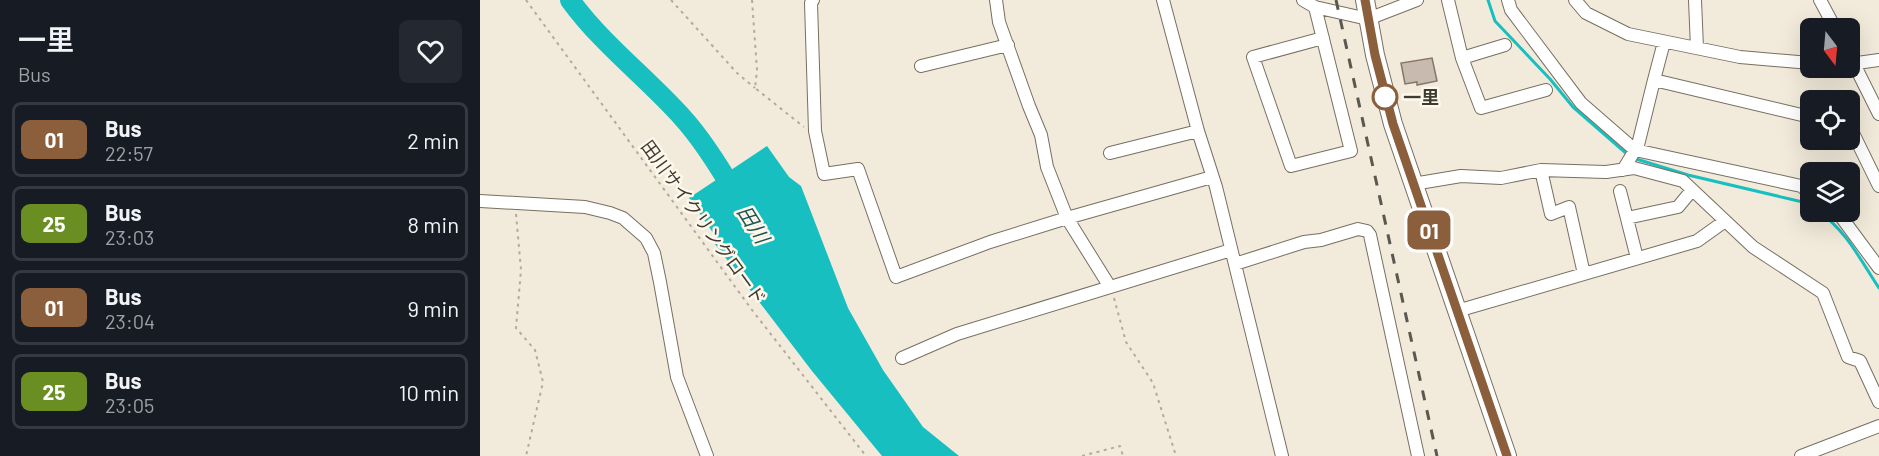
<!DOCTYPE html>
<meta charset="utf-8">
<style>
:root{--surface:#171b24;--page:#242831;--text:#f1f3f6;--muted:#9ea1a6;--line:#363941}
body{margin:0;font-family:Barlow,"Noto Sans JP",sans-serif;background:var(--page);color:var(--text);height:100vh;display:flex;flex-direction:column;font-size:22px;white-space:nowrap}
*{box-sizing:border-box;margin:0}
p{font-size:20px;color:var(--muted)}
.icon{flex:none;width:33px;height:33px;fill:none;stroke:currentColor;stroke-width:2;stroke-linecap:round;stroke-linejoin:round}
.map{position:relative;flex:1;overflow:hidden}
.details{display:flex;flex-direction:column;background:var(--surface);width:480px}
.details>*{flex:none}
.badge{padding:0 12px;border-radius:9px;font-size:21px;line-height:39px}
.needle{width:39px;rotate:164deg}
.controls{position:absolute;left:1320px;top:18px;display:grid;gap:12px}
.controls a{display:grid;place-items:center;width:60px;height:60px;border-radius:9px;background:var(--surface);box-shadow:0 6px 24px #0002;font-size:30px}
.map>.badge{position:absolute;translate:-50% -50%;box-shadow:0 0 0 3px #fff}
.round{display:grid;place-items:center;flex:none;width:63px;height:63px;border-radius:9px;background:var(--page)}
.head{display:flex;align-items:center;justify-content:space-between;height:102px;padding:0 18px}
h1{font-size:28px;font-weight:600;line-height:45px}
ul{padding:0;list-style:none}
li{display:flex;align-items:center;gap:18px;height:75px;margin:0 12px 9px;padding:0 6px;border:3px solid var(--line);border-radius:9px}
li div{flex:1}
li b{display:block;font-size:22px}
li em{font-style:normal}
li .badge{min-width:66px;font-weight:700;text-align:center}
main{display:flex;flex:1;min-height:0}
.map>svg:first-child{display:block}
</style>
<main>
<section class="details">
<div class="head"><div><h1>一里</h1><p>Bus</p></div><a class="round"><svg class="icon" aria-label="heart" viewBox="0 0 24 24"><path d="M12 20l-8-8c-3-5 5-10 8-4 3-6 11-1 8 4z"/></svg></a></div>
<ul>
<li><span class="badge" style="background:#8b5e3c;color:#fff">01</span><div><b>Bus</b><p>22:57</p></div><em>2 min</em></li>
<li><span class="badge" style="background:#6b8e23;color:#fff">25</span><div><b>Bus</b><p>23:03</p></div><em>8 min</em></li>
<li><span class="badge" style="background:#8b5e3c;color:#fff">01</span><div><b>Bus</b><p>23:04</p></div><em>9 min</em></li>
<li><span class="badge" style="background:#6b8e23;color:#fff">25</span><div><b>Bus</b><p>23:05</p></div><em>10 min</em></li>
</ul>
</section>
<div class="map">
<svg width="1399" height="456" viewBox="0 0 1399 456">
<rect width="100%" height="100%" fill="#f2eada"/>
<path fill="#17bfc0" d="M 287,146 L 309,177 L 321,186 L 368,308 L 403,370 L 443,427 L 479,456 L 402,456 L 332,371 L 235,244 L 238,240 L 209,198 Z"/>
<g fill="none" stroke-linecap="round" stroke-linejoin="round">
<path stroke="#17bfc0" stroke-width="3" d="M 1008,0 L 1015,21 L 1070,79 L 1093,107 L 1147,154
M 1153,158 L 1208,175 L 1327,203 L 1330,205
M 1339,212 C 1366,230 1381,261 1399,288"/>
<path stroke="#17bfc0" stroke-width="20" d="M 90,0 C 122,44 166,77 202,117 C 222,139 242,171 257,197"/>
</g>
<path fill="#c9bab0" stroke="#85776d" stroke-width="1.5" d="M 952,58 L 957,81 L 937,85 L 937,82 L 925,84 L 921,63 Z"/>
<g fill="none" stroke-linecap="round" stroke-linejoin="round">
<defs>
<path id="minor" d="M 333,0 L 331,3 L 335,131 L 344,174 L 378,169 L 416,277 L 510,242 L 587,218 L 630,287
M 516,0 L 519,22 L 549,106 L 561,135 L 567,167 L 587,218 L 732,177
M 683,0 L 718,131 L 736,187 L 802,456
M 823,0 L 835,7 L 888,19 L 937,0
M 968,0 L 982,58 L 1001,108 L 1066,90
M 1028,0 L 1031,10 L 1101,103 L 1155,150 L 1321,186 L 1330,193
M 1095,0 L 1106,13 L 1148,34 L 1260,57 L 1330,63
M 1215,0 L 1217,48
M 1340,0 L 1355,28
M 835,7 L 871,151 L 811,166 L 773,57 L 843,38
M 1370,56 L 1399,114
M 982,58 L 1025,45
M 1370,64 L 1399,60
M 441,66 L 528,45
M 1174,80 L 1184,42
M 1370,127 L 1399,186
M 630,153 L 718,131
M 1061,170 L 1071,214 L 1089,207 L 1104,274
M 1143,170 L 1158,145 L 1174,80 L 1330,117
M 933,184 L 981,176 L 1021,178 L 1061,170 L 1126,172 L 1154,168 L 1203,181 L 1273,247 L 1343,293 L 1368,357 L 1380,361 L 1399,402
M 1140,191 L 1157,258
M 0,201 L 105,207 L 130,213 L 143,218 L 166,238 L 174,253 L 180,282 L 197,377 L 227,456
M 1354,212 L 1362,218 L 1399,268
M 1147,218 L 1198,207 L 1212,190
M 755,264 L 824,242 L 841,240 L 878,229 L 887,231 L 890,235 L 938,456
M 977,311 L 1217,241 L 1245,221
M 422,358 L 477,334 L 751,250
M 1321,456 L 1399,426"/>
<path id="highway" d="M 885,0 L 895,55 L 913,124 L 1027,456"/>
</defs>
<use href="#minor" stroke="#777062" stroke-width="14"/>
<use href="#highway" stroke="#777062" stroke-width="20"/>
<path stroke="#b1ab9e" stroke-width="2" stroke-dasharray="3 4.5" stroke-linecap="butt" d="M 46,0 L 272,310 L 386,456
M 191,0 L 257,73 L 275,88
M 272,0 L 277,70 L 275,88 L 324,127
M 36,214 L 41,270 L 36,328 L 55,350 L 63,382 L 46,456
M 634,298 L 646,342 L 673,383 L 696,456
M 602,456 L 640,446 L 643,456"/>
<use href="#minor" stroke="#fff" stroke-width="12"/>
<use href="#highway" stroke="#fff" stroke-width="18"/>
<path stroke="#5c5851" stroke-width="3" stroke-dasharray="10 10" stroke-linecap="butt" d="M 856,0 L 957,456"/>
</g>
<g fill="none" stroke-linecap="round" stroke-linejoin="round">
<defs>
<path id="line" d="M 885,0 L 895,55 L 913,124 L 1027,456"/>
</defs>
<use href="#line" stroke="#fff" stroke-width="14"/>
<use href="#line" stroke="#8b5e3c" stroke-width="9"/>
</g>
<circle fill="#fff" stroke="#8b5e3c" stroke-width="3" cx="905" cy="97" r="12"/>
<g text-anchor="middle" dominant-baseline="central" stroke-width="5" stroke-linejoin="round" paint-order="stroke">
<g font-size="18" font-weight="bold" fill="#3e3b35" stroke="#fef7ea" text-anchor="start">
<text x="923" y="97">一里</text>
</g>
<g font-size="18" fill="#3e3b35" stroke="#fef7ea">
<text transform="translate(224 222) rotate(54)">田川サイクリングロード</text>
</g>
<g font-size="20" font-style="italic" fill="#195656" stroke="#fef7ea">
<text transform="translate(274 224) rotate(58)">田川</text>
</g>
</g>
</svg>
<div class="controls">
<a><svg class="needle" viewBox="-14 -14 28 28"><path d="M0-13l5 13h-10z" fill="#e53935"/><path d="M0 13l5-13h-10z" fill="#9ea1a6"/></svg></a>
<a><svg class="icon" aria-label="locate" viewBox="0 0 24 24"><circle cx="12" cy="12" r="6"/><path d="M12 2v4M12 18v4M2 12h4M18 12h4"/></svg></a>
<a><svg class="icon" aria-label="layers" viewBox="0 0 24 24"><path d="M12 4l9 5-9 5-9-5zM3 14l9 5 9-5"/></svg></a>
</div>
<b class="badge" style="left:949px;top:230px;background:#8b5e3c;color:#fff">01</b>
</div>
</main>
